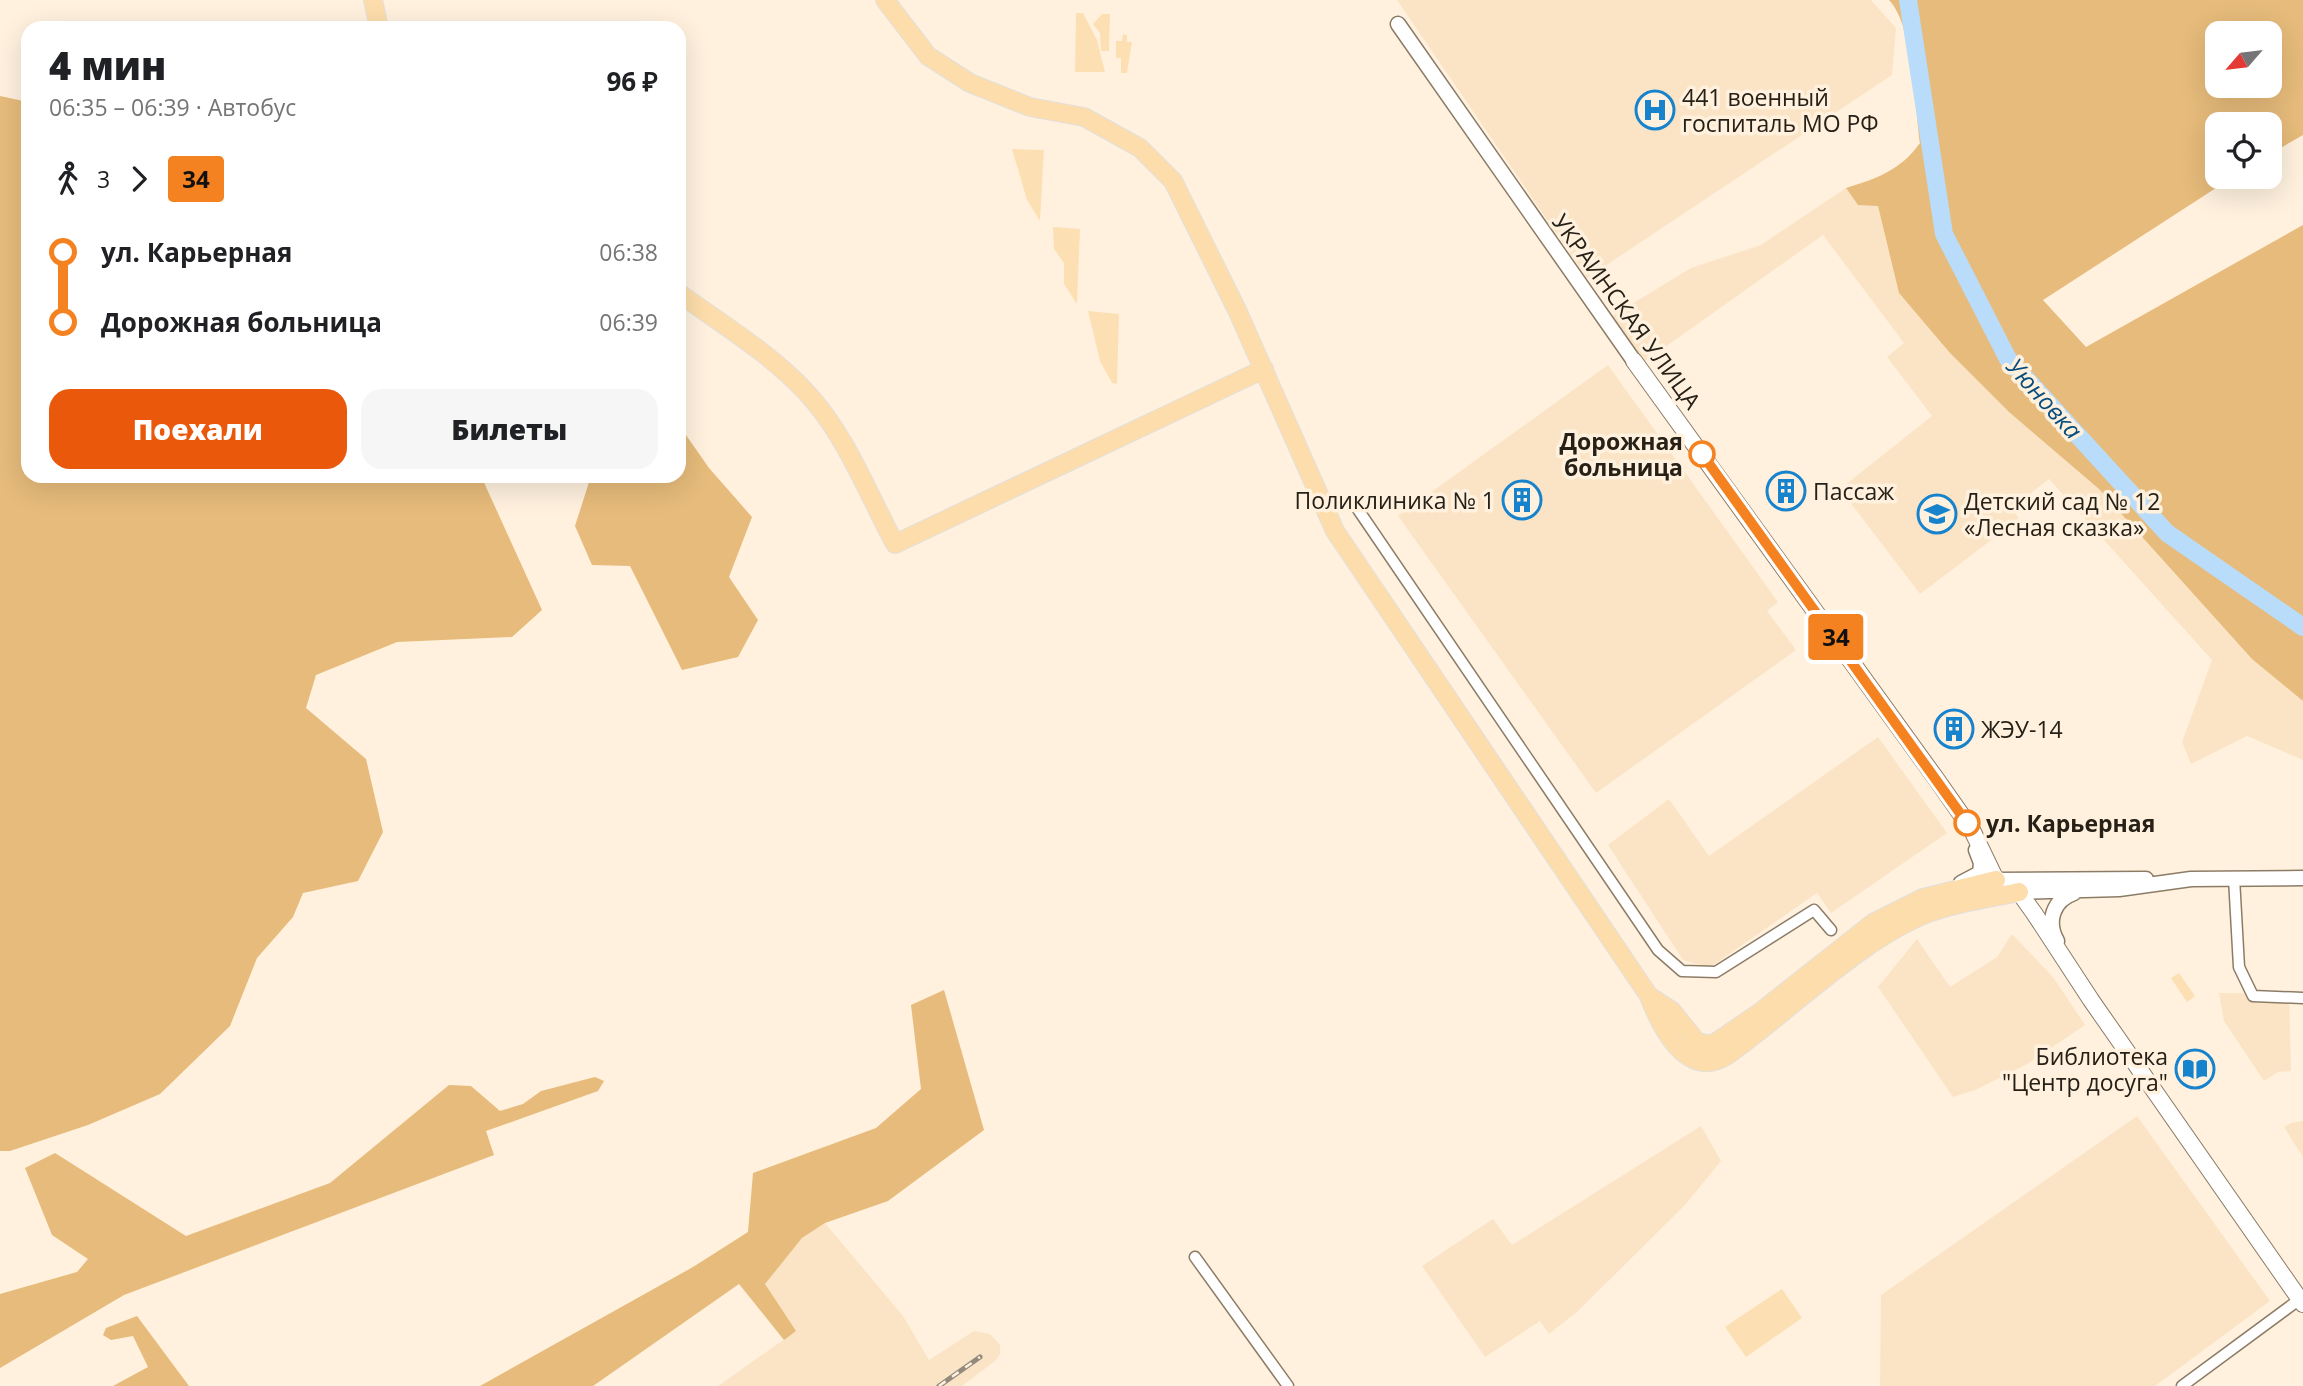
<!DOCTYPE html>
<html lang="ru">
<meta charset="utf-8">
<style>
:root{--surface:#fff;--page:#f6f6f6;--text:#202124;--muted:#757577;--accent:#ea580c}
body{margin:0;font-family:"Open Sans",sans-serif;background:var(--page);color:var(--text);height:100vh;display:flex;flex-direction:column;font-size:26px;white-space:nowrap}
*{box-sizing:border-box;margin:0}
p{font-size:23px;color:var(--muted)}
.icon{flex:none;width:38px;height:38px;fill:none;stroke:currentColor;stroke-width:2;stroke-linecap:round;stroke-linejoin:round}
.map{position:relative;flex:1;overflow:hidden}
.sheet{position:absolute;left:21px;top:21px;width:665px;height:462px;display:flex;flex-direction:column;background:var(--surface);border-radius:21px;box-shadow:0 7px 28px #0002}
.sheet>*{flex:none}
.badge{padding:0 14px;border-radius:5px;font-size:24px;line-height:46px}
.needle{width:46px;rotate:242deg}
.tools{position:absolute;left:2205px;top:21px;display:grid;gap:14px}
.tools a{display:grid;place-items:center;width:77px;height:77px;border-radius:14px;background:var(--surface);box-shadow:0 7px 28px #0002;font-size:35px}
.map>.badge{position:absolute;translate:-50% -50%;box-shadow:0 0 0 4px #fff}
.legs{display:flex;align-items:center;gap:10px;height:77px;padding:0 28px;font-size:23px}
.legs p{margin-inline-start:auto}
.summary{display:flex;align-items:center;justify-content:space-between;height:119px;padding:0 28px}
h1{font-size:38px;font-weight:800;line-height:52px}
.cta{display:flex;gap:14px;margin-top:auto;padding:14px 28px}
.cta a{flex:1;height:80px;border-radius:21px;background:var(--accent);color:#fff;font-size:28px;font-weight:800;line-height:80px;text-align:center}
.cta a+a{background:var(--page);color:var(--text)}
ul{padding:0 28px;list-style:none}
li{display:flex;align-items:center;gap:24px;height:70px;font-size:26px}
li i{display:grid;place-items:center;width:10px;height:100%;margin:0 9px;background:currentColor}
li i::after{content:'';width:18px;height:18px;margin:-9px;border:5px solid;border-radius:50%;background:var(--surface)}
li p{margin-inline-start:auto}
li:first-child i{background:linear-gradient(#0000 50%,currentColor 0)}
li:last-child i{background:linear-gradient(currentColor 50%,#0000 0)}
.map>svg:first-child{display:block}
</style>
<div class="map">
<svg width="2303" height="1386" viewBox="0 0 2303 1386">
<rect width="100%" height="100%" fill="#fff1de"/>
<path fill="#fae4c5" d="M 1397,0 L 1871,0 L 1896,28 L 1892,75 L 1587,278 Z
M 1846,188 L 1858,205 L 1878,205 L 1899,293 L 1950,353 L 2009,412 L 2099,489 L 2252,659 L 2303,701 L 2303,760 L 2247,736 L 2191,764 L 2182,742 L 2212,660 L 2049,479 L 2012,508 L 2019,519 L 1920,594 L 1840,489 L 1932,416 L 1887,357 L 1904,343 L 1823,235 L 1644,362 L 1633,353 L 1609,318 L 1691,268 L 1761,245 Z
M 1608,365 L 1778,602 L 1767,611 L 1796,650 L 1596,793 L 1398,516 Z
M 1878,737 L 1947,833 L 1831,913 L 1817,893 L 1709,968 L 1683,960 L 1608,845 L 1669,799 L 1709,856 Z
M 2012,934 L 2053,977 L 2085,1025 L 2027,1064 L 1975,1090 L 1953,1097 L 1878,987 L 1917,939 L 1950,987 L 1997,957 Z
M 2219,993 L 2289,994 L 2291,1071 L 2278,1072 L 2264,1081 L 2224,1021 Z
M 2137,1116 L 2270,1301 L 2155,1386 L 1880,1386 L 1881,1295 Z
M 2303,1121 L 2303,1157 L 2284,1127 L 2291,1123 Z
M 1701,1126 L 1721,1161 L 1685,1205 L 1578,1311 L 1549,1334 L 1540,1321 L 1485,1357 L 1422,1266 L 1493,1219 L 1512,1245 Z
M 825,1223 L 903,1316 L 929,1360 L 974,1331 L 990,1334 L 1000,1345 L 1000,1354 L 995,1361 L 962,1386 L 718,1386 L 796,1331 L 764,1284 L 802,1238 Z"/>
<path fill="#fddfb4" d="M 1076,13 L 1083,13 L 1097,40 L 1105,72 L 1075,72 Z
M 1102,14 L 1110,14 L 1109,51 L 1101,51 L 1100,33 L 1093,24 Z
M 1123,34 L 1127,35 L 1127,42 L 1132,42 L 1127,73 L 1121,73 L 1121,58 L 1116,58 L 1116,41 L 1122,41 Z
M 1012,149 L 1044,150 L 1040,221 L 1027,200 Z
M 1053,227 L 1080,229 L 1077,304 L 1064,284 L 1064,263 L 1054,249 Z
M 1088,311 L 1119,314 L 1117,384 L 1112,383 L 1100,361 Z
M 2179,973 L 2195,996 L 2187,1002 L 2171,978 Z
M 1782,1289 L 1802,1318 L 1746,1357 L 1725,1327 Z"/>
<path fill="#e6bb7b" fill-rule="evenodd" d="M 1889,0 L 2303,0 L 2303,135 L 2270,154 L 2270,124 L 2217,124 L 2217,177 L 2233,177 L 2043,300 L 2086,347 L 2303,225 L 2303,701 L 2252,659 L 2099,489 L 2009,412 L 1950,353 L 1899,293 L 1878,206 L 1858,205 L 1846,188 C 1876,179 1901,170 1920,143 C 1915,107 1914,26 1889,0 ZM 2270,33 L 2270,86 L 2217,86 L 2217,33 Z
M 0,96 L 28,102 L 28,476 L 481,476 L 542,610 L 512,637 L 397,642 L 316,675 L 306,708 L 366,759 L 383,832 L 358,881 L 303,893 L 293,917 L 257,958 L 230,1026 L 160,1094 L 88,1125 L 10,1151 L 0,1151 Z
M 679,425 L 709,468 L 752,517 L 729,577 L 758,620 L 738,657 L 682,670 L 630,566 L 592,565 L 575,526 L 591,476 L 679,476 Z
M 944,990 L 984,1130 L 888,1201 L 825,1223 L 802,1238 L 765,1284 L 796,1331 L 784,1340 L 739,1284 L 593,1386 L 480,1386 L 693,1267 L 748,1232 L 753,1173 L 876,1128 L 921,1089 L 911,1005 Z
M 595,1077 L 604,1081 L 598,1091 L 486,1131 L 494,1155 L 124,1295 L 0,1368 L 0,1294 L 77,1272 L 88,1259 L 52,1235 L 25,1168 L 55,1153 L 186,1236 L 330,1183 L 449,1085 L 471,1086 L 500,1111 L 523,1104 L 541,1091 Z
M 137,1316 L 189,1386 L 113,1386 L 148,1367 L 133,1336 L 111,1340 L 103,1335 L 106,1328 Z"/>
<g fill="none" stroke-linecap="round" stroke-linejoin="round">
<path stroke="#b9dcfb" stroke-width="18" d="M 1908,0 L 1944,234 L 2008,359 L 2167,533 L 2303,627"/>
<defs>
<path id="minor" d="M 1357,508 L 1658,950 L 1682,971 L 1716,972 L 1814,910 L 1831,930
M 2234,878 L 2239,967 L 2253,996 L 2303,998
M 1195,1257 L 1288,1386
M 2182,1386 L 2300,1299"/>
<path id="tertiary" d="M 1398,24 L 1634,361
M 1996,880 L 2146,879
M 1961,883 L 1980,873 L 1981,863 L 1976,850
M 2019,892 L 2119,889 L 2191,879 L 2303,878
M 2057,941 C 2046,922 2053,900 2074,893"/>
<path id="secondary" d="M 1634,361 L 1937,780 L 1972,830 L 1996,880 L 2019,892 L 2034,913 L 2091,1000 L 2303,1304"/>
<path id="primary" d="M 373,0 L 379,28
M 885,0 L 928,56 L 970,83 L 1030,107 L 1084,117 L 1140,148 L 1173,181 L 1237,310 L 1335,531 L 1649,996 C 1661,1028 1687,1080 1726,1056 C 1789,1012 1861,938 1931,912 C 1958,902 1990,898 2019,892
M 679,293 C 721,324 770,353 806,392 C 845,433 868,494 895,544 L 1264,369
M 1649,996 L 1672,1011 L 1697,1042 L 1712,1045 L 1759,1013 L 1873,923 L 1923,898 L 1996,880"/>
</defs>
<use href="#minor" stroke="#8c7c66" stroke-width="13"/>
<use href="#tertiary" stroke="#8c7c66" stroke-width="17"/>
<use href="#secondary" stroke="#8c7c66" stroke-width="18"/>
<use href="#primary" stroke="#e1e0df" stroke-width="20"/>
<use href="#minor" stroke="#fff" stroke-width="10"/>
<use href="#tertiary" stroke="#fff" stroke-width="14"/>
<use href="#secondary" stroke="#fff" stroke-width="16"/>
<use href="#primary" stroke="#fdddab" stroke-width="18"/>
<defs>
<path id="rail" d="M 939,1386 L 980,1357"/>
</defs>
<use href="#rail" stroke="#948a7c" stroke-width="5"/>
<use href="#rail" stroke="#fff1de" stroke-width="2.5" stroke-dasharray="8" stroke-linecap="butt"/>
</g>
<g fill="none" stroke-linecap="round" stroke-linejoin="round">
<defs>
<path id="line-1" d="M 1702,454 L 1967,823"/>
</defs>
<use href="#line-1" stroke="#fff" stroke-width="16"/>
<use href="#line-1" stroke="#f58220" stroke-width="10"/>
</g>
<defs>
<symbol id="hospital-ring" viewBox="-11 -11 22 22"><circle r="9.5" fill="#fff1de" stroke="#1883cd" stroke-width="1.5"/><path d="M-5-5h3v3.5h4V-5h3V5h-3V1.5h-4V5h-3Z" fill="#1883cd"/></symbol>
<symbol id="building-ring" viewBox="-11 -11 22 22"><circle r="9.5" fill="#fff1de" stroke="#1883cd" stroke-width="1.5"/><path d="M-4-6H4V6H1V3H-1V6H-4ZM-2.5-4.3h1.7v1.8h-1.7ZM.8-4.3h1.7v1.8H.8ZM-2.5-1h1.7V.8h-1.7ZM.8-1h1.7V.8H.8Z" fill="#1883cd"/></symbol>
<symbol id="school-ring" viewBox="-11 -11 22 22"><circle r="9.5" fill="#fff1de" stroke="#1883cd" stroke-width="1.5"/><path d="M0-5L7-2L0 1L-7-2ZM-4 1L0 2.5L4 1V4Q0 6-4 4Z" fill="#1883cd"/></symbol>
<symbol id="library-ring" viewBox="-11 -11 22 22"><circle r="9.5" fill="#fff1de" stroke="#1883cd" stroke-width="1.5"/><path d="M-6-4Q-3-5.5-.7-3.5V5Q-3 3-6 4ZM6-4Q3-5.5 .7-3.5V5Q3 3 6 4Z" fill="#1883cd"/></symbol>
</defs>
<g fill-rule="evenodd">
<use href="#hospital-ring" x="1633" y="88" width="44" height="44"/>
<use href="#building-ring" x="1764" y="469" width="44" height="44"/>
<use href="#building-ring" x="1500" y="478" width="44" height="44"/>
<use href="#school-ring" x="1915" y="492" width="44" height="44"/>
<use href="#building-ring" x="1932" y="707" width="44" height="44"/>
<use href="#library-ring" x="2173" y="1047" width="44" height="44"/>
</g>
<g fill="#fff" stroke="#f58220" stroke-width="3.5">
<circle cx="1702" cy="454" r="12"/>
<circle cx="1967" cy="823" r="12"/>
</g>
<g text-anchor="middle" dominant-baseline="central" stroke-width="7" stroke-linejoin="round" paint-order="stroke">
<g font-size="23" fill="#262017" stroke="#fff1de" text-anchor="start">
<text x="1682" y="97">441 военный<tspan x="1682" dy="26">госпиталь МО РФ</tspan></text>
<text x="1813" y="491">Пассаж</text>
<text x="1495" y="500" text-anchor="end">Поликлиника № 1</text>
<text x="1964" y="501">Детский сад № 12<tspan x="1964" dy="26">«Лесная сказка»</tspan></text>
<text x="1981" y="729">ЖЭУ-14</text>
<text x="2168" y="1056" text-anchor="end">Библиотека<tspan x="2168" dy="26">"Центр досуга"</tspan></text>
</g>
<g font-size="23" fill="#262017" stroke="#fff1de">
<text transform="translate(1627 311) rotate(54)">УКРАИНСКАЯ УЛИЦА</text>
</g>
<g font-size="23" font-weight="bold" fill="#262017" stroke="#fff1de" text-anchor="end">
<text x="1683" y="441">Дорожная<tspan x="1683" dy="26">больница</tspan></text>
<text x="1986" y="823" text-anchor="start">ул. Карьерная</text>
</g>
<g font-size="24" font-style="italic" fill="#084d7c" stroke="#fff1de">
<text transform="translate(2045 398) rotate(48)">Уюновка</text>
</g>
</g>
</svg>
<div class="tools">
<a><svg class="needle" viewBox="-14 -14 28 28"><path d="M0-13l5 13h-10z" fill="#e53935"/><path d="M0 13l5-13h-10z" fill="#757577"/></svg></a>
<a><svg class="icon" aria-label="locate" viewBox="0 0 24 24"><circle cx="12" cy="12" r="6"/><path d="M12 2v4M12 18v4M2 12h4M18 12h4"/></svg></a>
</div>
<b class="badge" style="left:1836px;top:637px;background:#f58220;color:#111">34</b>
<section class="sheet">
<div class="summary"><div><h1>4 мин</h1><p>06:35 – 06:39 · Автобус</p></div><b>96 ₽</b></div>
<div class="legs"><svg class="icon" aria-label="walk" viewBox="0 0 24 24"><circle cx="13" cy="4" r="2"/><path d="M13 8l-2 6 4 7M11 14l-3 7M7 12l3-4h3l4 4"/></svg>3<svg class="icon" aria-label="forward" viewBox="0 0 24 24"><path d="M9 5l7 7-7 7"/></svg><b class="badge" style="background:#f58220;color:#111">34</b></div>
<ul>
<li><i style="color:#f58220"></i><b>ул. Карьерная</b><p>06:38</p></li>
<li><i style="color:#f58220"></i><b>Дорожная больница</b><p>06:39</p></li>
</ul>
<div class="cta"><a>Поехали</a><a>Билеты</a></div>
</section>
</div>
